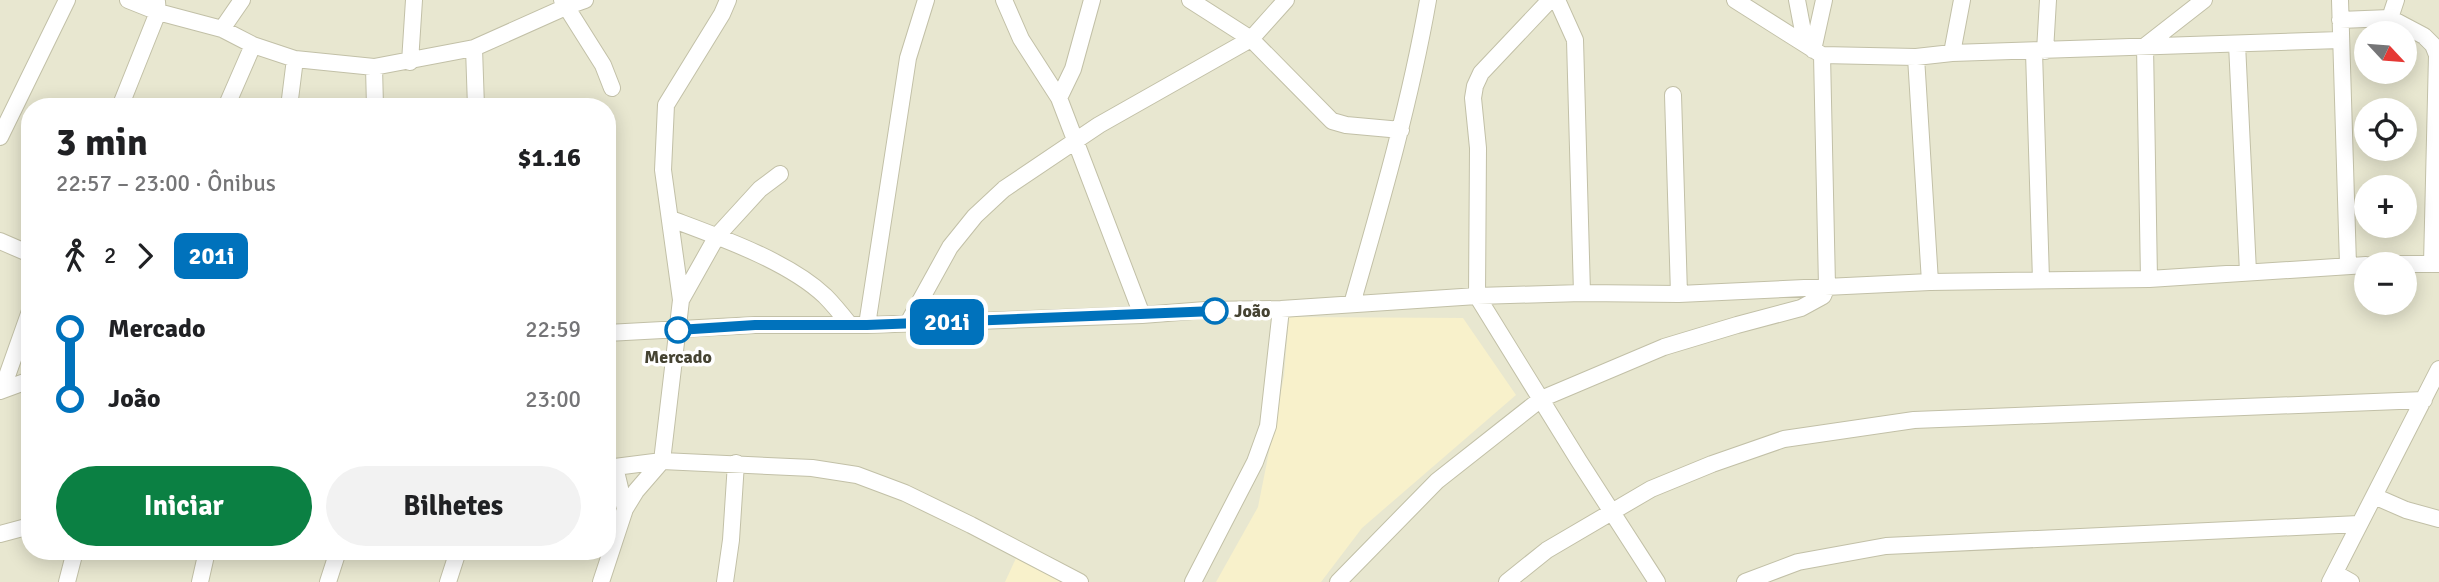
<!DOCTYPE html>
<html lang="pt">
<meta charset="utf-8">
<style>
:root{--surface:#fff;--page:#f2f2f2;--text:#202124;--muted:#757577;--accent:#0b8043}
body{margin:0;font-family:Signika,sans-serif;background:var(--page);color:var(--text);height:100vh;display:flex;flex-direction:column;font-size:26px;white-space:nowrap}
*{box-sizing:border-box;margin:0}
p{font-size:23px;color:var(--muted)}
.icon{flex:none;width:38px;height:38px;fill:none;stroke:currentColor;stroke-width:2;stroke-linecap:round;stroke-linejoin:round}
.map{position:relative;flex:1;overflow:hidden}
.panel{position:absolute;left:21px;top:98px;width:595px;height:462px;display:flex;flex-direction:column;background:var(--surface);border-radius:28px;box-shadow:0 4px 18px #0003}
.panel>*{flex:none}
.badge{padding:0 14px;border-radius:10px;font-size:24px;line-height:46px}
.needle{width:46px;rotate:116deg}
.fabs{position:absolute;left:2354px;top:21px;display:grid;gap:14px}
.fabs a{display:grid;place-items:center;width:63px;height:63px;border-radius:50%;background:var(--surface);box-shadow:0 4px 18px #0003;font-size:35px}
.map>.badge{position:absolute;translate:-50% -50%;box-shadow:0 0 0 4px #fff}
.legs{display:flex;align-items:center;gap:10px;height:77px;padding:0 35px;font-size:23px}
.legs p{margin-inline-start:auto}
.head{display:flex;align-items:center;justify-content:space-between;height:119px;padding:0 35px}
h1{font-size:38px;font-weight:800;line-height:52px}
.primary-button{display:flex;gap:14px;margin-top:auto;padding:14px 35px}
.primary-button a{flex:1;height:80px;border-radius:42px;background:var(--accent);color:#fff;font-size:28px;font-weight:800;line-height:80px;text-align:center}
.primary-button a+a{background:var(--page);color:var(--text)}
ul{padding:0 35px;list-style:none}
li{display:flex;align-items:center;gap:24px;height:70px;font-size:26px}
li i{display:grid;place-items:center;width:10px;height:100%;margin:0 9px;background:currentColor}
li i::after{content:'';width:18px;height:18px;margin:-9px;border:5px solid;border-radius:50%;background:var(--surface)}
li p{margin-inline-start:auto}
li:first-child i{background:linear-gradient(#0000 50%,currentColor 0)}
li:last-child i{background:linear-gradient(currentColor 50%,#0000 0)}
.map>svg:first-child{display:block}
</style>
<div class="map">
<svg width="2439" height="582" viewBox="0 0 2439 582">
<rect width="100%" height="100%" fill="#f3f3e2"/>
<path fill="#e8e7d0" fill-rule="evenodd" d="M 0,0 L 2439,0 L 2439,582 L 0,582 ZM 2366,33 L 2404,33 L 2404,72 L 2366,72 ZM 30,107 L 607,107 L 607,551 L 30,551 ZM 2366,110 L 2404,110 L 2404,149 L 2366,149 ZM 2366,187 L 2404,187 L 2404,226 L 2366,226 ZM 2366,264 L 2404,264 L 2404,303 L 2366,303 Z"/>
<path fill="#f8f1cb" d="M 1289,317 L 1463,318 L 1516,395 L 1362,528 L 1321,582 L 1216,582 L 1258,507 L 1284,376 Z
M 1017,556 L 1066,582 L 1005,582 Z"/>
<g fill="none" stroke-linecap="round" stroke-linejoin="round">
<defs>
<path id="minor" d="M 128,0 L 158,12 L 222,29 L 253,45 L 295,59 L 374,67 L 474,48 L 568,6 L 585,0
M 562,0 L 603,65 L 612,88
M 1004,0 L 1021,39 L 1059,98 L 1142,315
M 1190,0 L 1251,39 L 1332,121 L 1346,125 L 1401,130
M 1550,0 L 1481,73 L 1475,86 L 1473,98 L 1478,148 L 1477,296 L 1579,461 L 1657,582
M 1557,0 L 1575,40 L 1582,293
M 1735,0 L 1822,55 L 1916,57 L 1952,53 L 2340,40
M 1797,0 L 1805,42
M 2340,0 L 2348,265
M 2390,18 L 2396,0
M 2340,20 L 2390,18 L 2424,36 L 2433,45 L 2437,55 L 2432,264
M 222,29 L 242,0
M 2237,44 L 2248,272
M 474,48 L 476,107
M 1813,50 L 1824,0
M 2045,51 L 2048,0
M 2034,52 L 2041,280
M 1952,53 L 1962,0
M 1916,57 L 1930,282
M 410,62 L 414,0
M 374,67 L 375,107
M 1673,95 L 1679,294
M 1059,98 L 1073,69 L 1092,0
M 120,107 L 158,12 L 157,2
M 226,107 L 253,45
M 289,107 L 295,59
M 0,137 L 67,0
M 671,219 C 719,237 788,261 825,296 C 834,305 842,315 850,325
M 0,241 L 30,254
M 2387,264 L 2439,264
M 2149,279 L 2145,46 L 2204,0
M 681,300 L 717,236 L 760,189 L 780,174
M 1352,304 C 1381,203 1410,103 1428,0
M 908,323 L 950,247 L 975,216 L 1004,189 L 1099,125 L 1251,39 L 1286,0
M 867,325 L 908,58 L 926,0
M 607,333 L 755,325 L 867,325 L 1142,315 L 1205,310 L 1281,309 L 1477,296 L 1582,293 L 1679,294 L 1930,282 L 2149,279 L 2366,265
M 2,390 L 30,311
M 0,391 L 30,380
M 615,467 L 625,509
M 607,468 L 662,461 L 812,468 L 857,475 L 905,493 L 971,525 L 1080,582
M 2374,496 L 2406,510 L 2439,519
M 0,534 L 30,526
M 2335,573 L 2351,582
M 67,582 L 75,551
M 200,582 L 207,551
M 328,582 L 338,551
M 448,582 L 458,551
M 601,582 L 625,509 L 636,491 L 662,461 L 681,300 L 663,170 L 666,105 L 722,14 L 728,0
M 725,582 L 731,540 L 736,463
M 1193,582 L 1255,462 L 1268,426 L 1281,309
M 1338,582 L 1437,481 L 1541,399 L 1664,347 L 1737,325 L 1801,308 L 1823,296 L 1827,286 L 1822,55
M 1507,582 L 1547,550 L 1651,489 L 1712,464 L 1784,439 L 1914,420 L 2424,400
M 1745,582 L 1798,562 L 1886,546 L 2359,524
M 2330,582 L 2439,369"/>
</defs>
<use href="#minor" stroke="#c2c0a7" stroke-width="18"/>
<use href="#minor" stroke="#fff" stroke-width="16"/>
</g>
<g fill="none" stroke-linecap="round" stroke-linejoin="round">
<defs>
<path id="line-1" d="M 678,330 L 755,325 L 867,325 L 1215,311"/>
</defs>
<use href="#line-1" stroke="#fff" stroke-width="16"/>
<use href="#line-1" stroke="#0072bc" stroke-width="10"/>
</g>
<g fill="#fff" stroke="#0072bc" stroke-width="3.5">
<circle cx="1215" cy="311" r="12"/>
<circle cx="678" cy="330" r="12"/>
</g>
<g text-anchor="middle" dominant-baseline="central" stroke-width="7" stroke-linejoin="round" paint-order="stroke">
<g font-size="18" font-weight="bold" fill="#454332" stroke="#fff" text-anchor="start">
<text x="1234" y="311">João</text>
<text x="678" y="357" text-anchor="middle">Mercado</text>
</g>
</g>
</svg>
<div class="fabs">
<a><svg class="needle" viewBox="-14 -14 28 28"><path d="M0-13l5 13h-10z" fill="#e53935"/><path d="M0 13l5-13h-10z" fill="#757577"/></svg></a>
<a><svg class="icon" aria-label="locate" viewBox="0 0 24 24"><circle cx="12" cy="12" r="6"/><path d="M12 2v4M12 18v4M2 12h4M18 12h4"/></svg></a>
<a>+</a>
<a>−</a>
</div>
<b class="badge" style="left:947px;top:322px;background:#0072bc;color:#fff">201i</b>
<section class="panel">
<div class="head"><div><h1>3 min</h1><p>22:57 – 23:00 · Ônibus</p></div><b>$1.16</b></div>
<div class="legs"><svg class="icon" aria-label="walk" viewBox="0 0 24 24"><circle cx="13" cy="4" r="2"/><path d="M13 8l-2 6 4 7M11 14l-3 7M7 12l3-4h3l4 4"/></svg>2<svg class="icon" aria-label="forward" viewBox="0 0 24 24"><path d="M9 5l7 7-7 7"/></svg><b class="badge" style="background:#0072bc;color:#fff">201i</b></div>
<ul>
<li><i style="color:#0072bc"></i><b>Mercado</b><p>22:59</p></li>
<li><i style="color:#0072bc"></i><b>João</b><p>23:00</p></li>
</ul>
<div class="primary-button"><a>Iniciar</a><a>Bilhetes</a></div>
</section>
</div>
